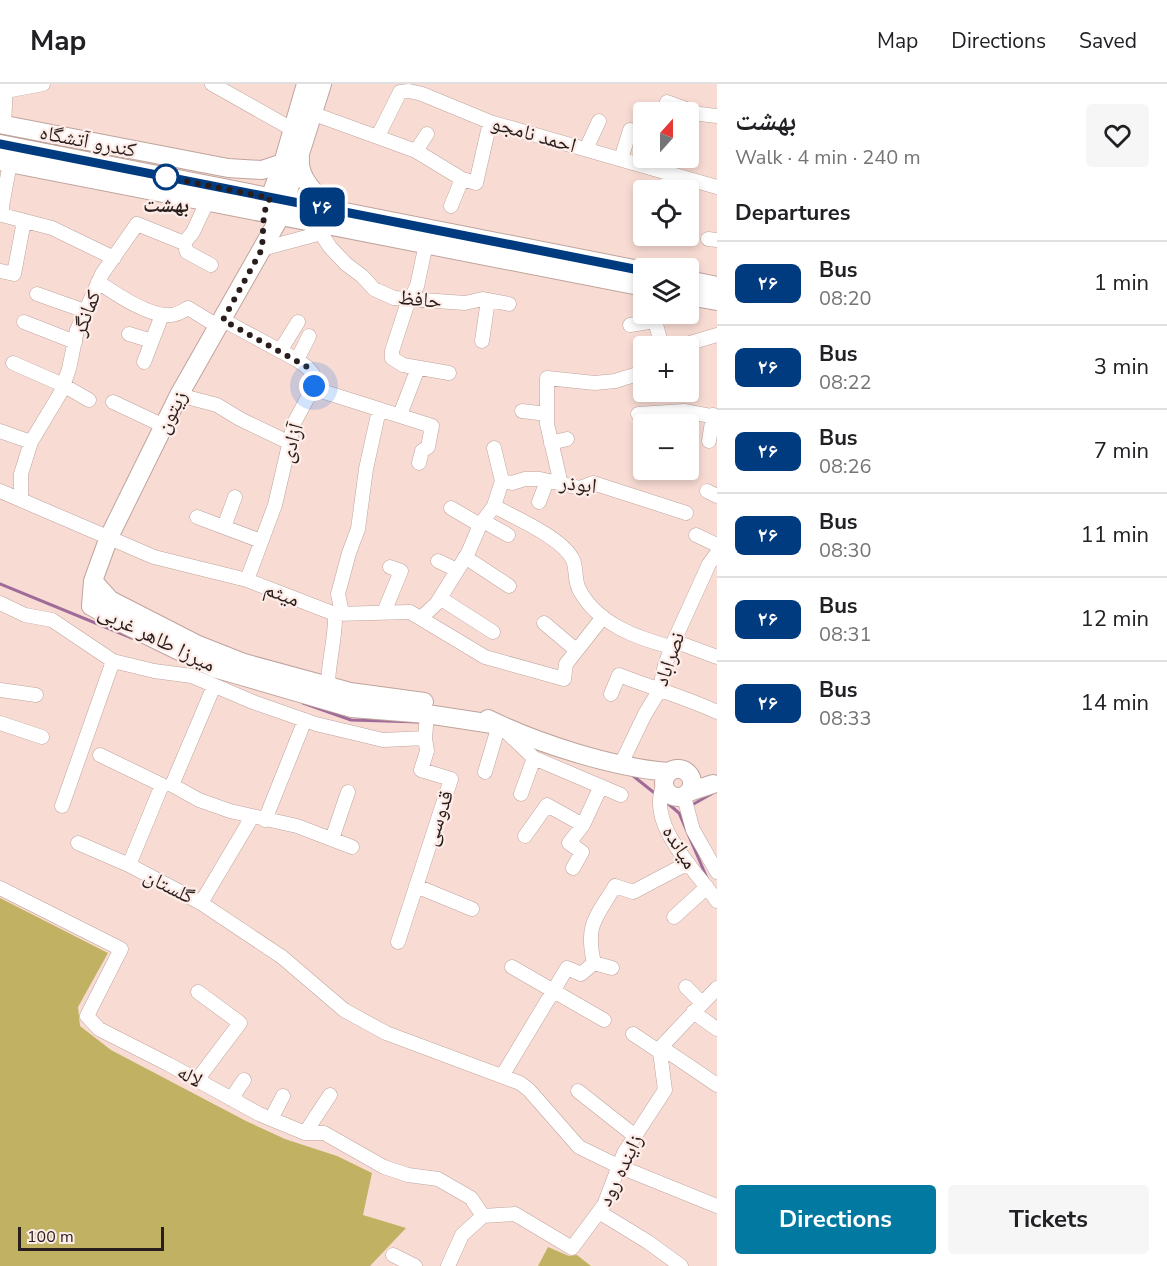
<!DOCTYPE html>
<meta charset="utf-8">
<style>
:root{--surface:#fff;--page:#f6f6f6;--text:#202124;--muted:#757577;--line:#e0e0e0;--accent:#0279a1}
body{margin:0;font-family:"Nunito Sans","Noto Naskh Arabic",sans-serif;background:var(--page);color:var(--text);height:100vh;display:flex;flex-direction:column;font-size:22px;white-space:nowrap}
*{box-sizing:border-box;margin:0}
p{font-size:20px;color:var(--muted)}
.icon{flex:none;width:33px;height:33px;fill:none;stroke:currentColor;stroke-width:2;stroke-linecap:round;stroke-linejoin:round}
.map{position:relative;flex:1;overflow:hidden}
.panel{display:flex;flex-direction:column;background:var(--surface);width:450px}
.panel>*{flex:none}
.badge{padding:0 12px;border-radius:9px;font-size:21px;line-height:39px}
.needle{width:39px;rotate:21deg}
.buttons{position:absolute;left:633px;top:18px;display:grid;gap:12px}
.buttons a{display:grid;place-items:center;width:66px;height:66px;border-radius:6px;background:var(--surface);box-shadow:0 3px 9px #0003;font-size:30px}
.scale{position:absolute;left:18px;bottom:15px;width:146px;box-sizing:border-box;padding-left:6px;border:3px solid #291e1c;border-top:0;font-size:16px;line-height:21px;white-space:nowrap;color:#291e1c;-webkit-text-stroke:4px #fdece7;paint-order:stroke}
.you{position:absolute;width:30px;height:30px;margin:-15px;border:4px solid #fff;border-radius:50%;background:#1a73e8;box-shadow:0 0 0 9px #1a73e833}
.map>.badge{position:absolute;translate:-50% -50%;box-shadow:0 0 0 3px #fff}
h2{padding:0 18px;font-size:22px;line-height:54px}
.round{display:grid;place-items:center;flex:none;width:63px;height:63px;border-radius:6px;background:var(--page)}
.headline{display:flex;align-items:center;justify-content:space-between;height:102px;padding:0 18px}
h1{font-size:28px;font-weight:700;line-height:45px}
.button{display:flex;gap:12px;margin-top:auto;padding:12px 18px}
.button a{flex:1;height:69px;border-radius:6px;background:var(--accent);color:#fff;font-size:24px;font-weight:700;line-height:69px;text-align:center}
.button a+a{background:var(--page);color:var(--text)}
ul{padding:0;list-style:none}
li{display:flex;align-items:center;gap:18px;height:84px;padding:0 18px;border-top:2px solid var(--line)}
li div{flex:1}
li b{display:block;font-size:22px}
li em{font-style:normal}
li .badge{min-width:66px;font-weight:700;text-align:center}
header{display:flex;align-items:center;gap:36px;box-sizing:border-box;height:84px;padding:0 30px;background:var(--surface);border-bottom:2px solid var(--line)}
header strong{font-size:28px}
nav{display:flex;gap:33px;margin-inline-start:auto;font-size:21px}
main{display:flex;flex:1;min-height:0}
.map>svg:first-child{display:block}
</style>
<header>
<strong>Map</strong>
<nav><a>Map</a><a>Directions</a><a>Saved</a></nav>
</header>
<main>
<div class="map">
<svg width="717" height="1182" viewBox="0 0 717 1182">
<rect width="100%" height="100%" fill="#f8dcd4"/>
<path fill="#c0b262" d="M 0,814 L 108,869 L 78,923 L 80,942 L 111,966 L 246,1037 L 285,1055 L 337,1072 L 372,1089 L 363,1131 L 406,1144 L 370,1182 L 0,1182 Z
M 548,1163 L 569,1172 L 577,1171 L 591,1182 L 538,1182 Z"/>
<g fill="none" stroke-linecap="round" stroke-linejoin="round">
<path stroke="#a06b99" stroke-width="3" d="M 0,500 L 132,554
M 303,619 L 351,636 L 419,638
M 632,691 L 657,711
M 665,717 L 679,729 L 707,794
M 690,722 L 713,709"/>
<defs>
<path id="minor" d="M 212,0 L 299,49
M 6,7 L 43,0
M 667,18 L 700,30 L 717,32
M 314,30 L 416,67 L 462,95 L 476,99 L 490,38
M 4,41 L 6,0
M 378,52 L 400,8 L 409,7 L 422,10 L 490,38 L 717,103
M 586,65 L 599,37
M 416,67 L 427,50
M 621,75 L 630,46
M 10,79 L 2,122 L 2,131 L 52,144 L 114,174
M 664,106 L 669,90
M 451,122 L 462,95
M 320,148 L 330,163 L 346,180 L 362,192 L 374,205 L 394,214 L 465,219 L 483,215 L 509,220
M 708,155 L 717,156
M 184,159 L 187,168 L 211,181
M 426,160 L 417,202 L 406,224 L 392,267 L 392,274 L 403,281 L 449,289
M 262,165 L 314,151 L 326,145
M 1,187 L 14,190 L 24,137
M 98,198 C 116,210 149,233 171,231 C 177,231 183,227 188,224 L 219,243
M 37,210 L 85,227
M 653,230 L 662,262
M 223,236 L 297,276 L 307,283 L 313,290 L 314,302 L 294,339 L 275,421 L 247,496
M 24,238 L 75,258
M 630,241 L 655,237
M 129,250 L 152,257
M 482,257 L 488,216
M 680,262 L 717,251
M 280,267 L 298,238
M 297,276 L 309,252
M 144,278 L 162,231
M 13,279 L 63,301 L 89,316
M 312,304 L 432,342 L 428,363 L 422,367 L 419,379
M 179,311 L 217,321 L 240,335 L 290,359
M 113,318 L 164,342
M 522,327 L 547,330
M 638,330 L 684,327 L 717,333
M 400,331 L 418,284
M 0,347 L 31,358
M 709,357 L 713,331
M 551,359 L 567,355
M 494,364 L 502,397 L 512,399 L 525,395 L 540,395 L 580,404 L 593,399 L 686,429
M 561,400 L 547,340 L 547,294 L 595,299 L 615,297 L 644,288
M 0,407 L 154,473 L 247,496 L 335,530 L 410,528 L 485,573 L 564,595 L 566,580 L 603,533
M 707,407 L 717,412
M 21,415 L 21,390 L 31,358 L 61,308 L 69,285 L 77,246 L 102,190 L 137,140 L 184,159 L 193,148 L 207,118
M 539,418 L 547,397
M 494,422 C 515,434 563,454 573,476 C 577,485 574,498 580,507 C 598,540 637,554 671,563
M 451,424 L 480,441
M 197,433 L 261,457
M 483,437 L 508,451
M 224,443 L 235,413
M 696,451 L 717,461
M 465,473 L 509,502
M 438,477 L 457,486
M 440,514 L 493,548
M 0,519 L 25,531 L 52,536 L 113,577 L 154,587 L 192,592 L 253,618 L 316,640 L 383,656 L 425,654
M 384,528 L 401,487 L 390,483
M 342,529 L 338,510 L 349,469 L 358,445 L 366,385 L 379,326
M 421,534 L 437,519 L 468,469 L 480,441 L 494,422 L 502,397
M 544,539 L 576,566
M 674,557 L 717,573
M 214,602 L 172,701 L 199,716 L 230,727 L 297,742 L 352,763
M 328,602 C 328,577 336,554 335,530
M 0,606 L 36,611
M 611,610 L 619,591 C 652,604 685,613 717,628
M 0,639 L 42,653
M 100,671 L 162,701 L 129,781
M 621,680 L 645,630 L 659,607 L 665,581 L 674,557 L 709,480 L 717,469
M 485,688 L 499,641 L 534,674 L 621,711
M 663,703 C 647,741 697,788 717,817
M 521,710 L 534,674
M 684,713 L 693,746 L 717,788
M 62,722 L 113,577
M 265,736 L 305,636
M 525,752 L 547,721 L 583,741 L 601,702
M 332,755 L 348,708
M 78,759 L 129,781 L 201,819 L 252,733
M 573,784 L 582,768 L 569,759 L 583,741
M 416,802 L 472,825
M 0,804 L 121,865 L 87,932 L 99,945 L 168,980 L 259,1030 L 305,1049 L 324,1049 L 384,1083 L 408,1091 L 438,1095 L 471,1114 L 483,1132
M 201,819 L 282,873 L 344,926 L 386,949 L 520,999 L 529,1006 L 579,1063 L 618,1082 L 717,1122
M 674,833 L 707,803
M 398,858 L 451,695 L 421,686 L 427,667 L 425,654 L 427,630
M 594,879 L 612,884
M 512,883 L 604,936
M 686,903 L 702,919
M 693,928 L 717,945
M 633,950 L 660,968
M 661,963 L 717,1001
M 502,992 L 567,884 L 581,890 L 594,879 C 585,840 596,834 615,802 L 633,808 L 688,779
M 197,996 L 240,939 L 198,908
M 578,1007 L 635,1052
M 231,1015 L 244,996
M 271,1035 L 283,1012
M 305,1049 L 330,1011
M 599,1128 L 648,1158 L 681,1182
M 393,1171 L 415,1182
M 448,1182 L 462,1151 L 483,1132 L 515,1130 L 572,1164 L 604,1121 L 624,1069 L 665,1006 L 660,968 L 661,963 L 717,904"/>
<path id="major" d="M 322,0 L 280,133 L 179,311 L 109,453 L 93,497 L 91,522 L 122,539 L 214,584 L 352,624 L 427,630 L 499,641
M 0,40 L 228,84 L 262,86 L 283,79
M 0,60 L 644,187
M 300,74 C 298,96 318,112 332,124
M 0,77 L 644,203
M 266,124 L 283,79 L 306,0
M 688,196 L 717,202
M 688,212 L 717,217
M 93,497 L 110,516 L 196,560 L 244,579 L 350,608 L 424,618
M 488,635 C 539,660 612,683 668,688
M664 699a14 14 0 1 1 28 0a14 14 0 1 1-28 0Z
M 689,708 L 713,700"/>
</defs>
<use href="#minor" stroke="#bfa49d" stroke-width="15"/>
<use href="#major" stroke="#bfa49d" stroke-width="20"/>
<use href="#minor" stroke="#fff" stroke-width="14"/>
<use href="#major" stroke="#fff" stroke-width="18"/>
</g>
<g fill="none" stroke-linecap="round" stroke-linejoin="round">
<defs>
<path id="line" d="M 0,60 L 644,187"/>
</defs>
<use href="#line" stroke="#fff" stroke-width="14"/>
<use href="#line" stroke="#003b80" stroke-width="9"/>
<path stroke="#291e1c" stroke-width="6" stroke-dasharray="0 10.8" d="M 166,93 L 270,114 L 264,129 L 262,165 L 223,236 L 307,283 L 313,290 L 314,302"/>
</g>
<circle fill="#fff" stroke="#003b80" stroke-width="3" cx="166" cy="93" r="12"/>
<g text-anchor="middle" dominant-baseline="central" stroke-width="4.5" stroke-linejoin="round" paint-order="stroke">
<g font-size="21" fill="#291e1c" stroke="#fdece7">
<text transform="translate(534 50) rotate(16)">احمد نامجو</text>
<text transform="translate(88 57) rotate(11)">کندرو آتشگاه</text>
<text transform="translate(420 215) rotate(6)">حافظ</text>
<text transform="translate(86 229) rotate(-69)">کمانگر</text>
<text transform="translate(171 328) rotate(-63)">زیتون</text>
<text transform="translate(291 359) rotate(-74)">آزادی</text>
<text transform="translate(578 400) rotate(6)">ابوذر</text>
<text transform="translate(282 510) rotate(21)">میثم</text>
<text transform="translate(157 554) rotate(26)">میرزا طاهر غربی</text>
<text transform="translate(669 575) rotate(-71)">نصراباد</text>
<text transform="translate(438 734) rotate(-72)">قدوسی</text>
<text transform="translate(680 763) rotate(58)">میانده</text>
<text transform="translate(169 802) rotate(27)">گلستان</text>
<text transform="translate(190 992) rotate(29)">لاله</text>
<text transform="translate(620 1086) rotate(-64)">زاینده رود</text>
</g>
<g font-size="21" font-weight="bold" fill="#291e1c" stroke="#fdece7">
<text x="166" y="121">بهشت</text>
</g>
</g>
</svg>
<div class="buttons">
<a><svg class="needle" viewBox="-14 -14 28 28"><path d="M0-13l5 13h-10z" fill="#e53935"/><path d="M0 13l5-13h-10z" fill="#757577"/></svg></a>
<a><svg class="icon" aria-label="locate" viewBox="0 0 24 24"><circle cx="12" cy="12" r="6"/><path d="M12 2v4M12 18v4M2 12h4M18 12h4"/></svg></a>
<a><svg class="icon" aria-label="layers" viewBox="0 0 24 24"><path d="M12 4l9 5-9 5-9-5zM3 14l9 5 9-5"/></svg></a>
<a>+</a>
<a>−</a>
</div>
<div class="scale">100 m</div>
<div class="you" style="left:314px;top:302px"></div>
<b class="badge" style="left:322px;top:123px;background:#003b80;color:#fff">۲۶</b>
</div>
<section class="panel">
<div class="headline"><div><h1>بهشت</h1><p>Walk · 4 min · 240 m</p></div><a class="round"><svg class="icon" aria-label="heart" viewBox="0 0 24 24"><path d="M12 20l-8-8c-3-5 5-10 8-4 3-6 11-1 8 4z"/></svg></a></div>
<h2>Departures</h2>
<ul>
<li><span class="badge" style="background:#003b80;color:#fff">۲۶</span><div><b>Bus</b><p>08:20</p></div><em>1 min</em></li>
<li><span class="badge" style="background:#003b80;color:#fff">۲۶</span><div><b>Bus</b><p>08:22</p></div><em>3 min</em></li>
<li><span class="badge" style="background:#003b80;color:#fff">۲۶</span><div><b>Bus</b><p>08:26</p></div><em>7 min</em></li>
<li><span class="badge" style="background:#003b80;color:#fff">۲۶</span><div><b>Bus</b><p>08:30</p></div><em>11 min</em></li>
<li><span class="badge" style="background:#003b80;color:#fff">۲۶</span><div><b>Bus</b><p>08:31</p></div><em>12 min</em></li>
<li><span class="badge" style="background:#003b80;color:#fff">۲۶</span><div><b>Bus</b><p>08:33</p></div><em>14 min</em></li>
</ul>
<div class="button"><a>Directions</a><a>Tickets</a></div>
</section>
</main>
